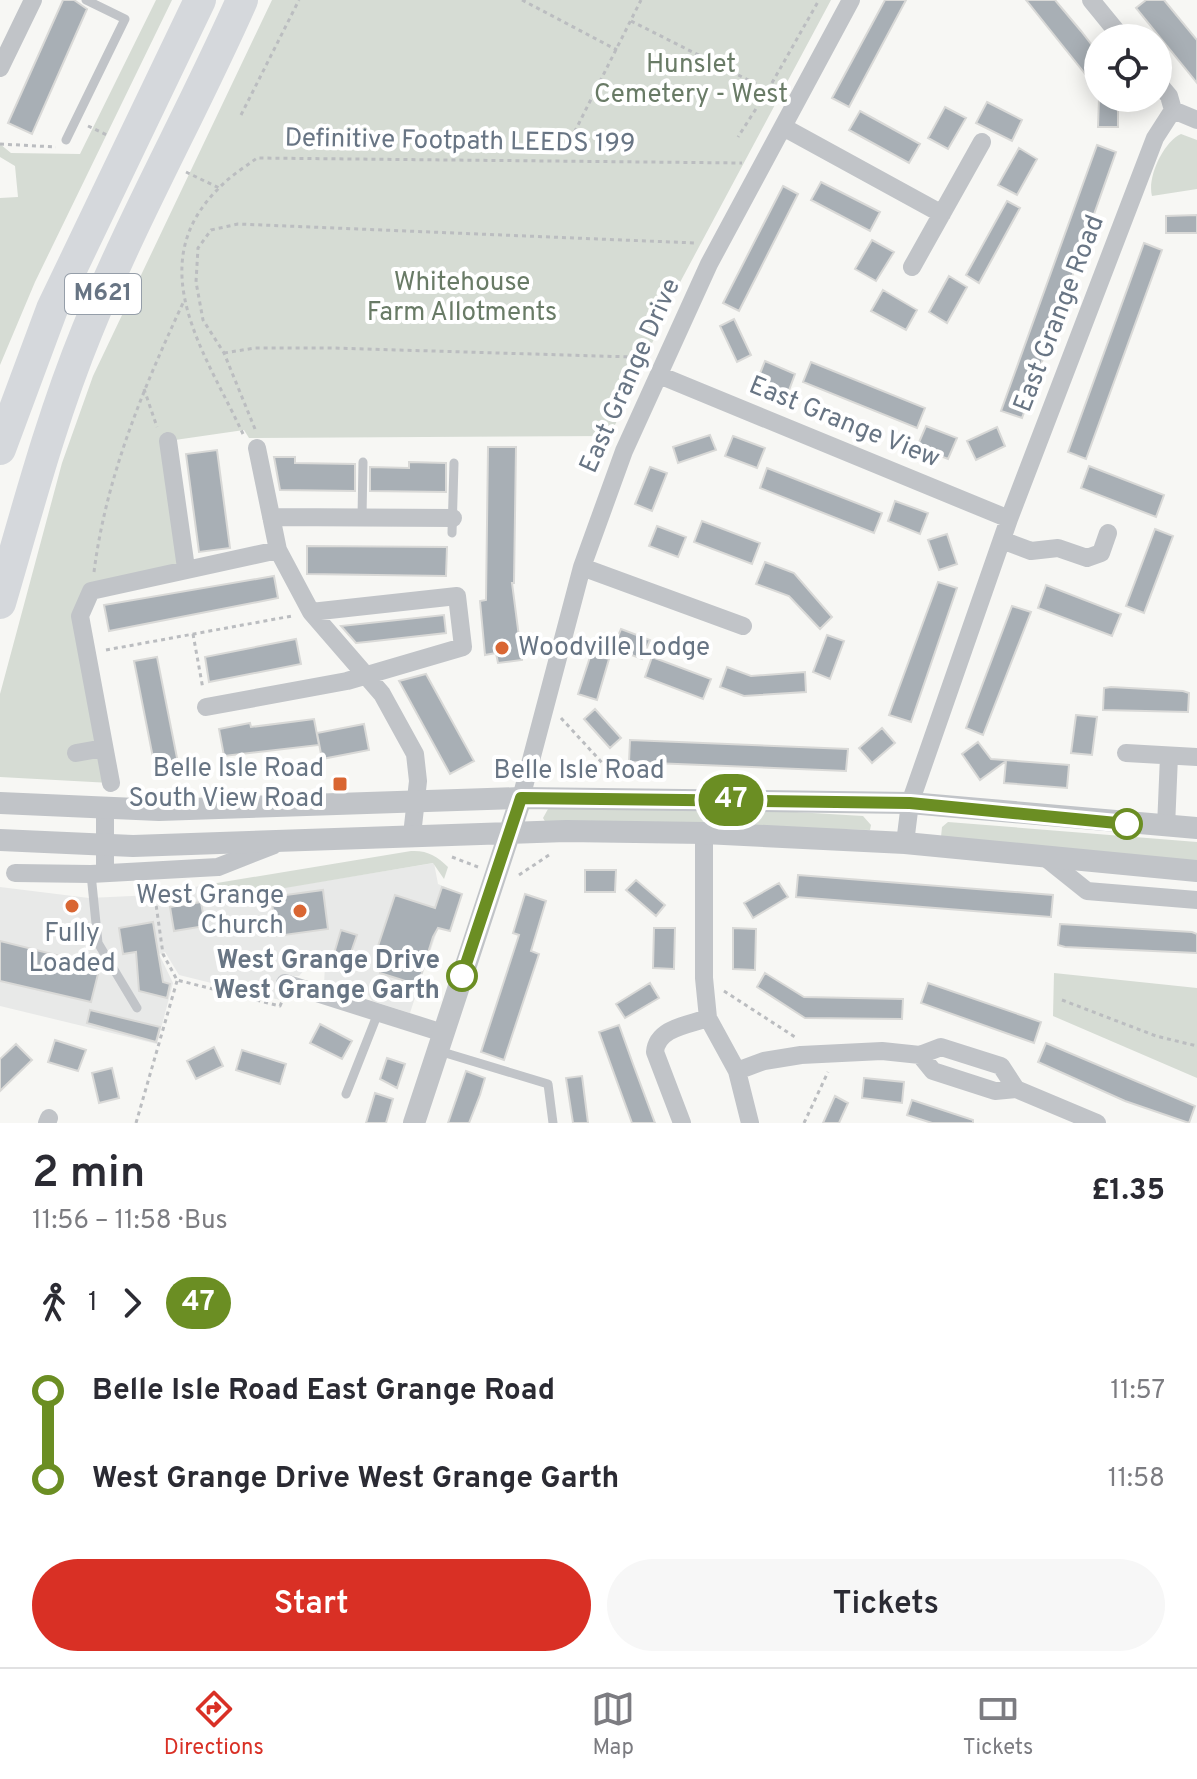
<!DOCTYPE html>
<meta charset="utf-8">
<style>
:root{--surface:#fff;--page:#f7f7f7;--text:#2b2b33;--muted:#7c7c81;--line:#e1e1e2;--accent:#d93025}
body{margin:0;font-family:Overpass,sans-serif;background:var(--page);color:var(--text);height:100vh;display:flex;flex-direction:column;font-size:30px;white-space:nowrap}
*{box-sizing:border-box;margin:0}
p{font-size:26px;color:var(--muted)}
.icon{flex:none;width:44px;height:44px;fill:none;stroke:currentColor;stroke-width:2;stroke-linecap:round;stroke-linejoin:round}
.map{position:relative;height:1123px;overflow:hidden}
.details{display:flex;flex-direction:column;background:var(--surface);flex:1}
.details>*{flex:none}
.badge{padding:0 16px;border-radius:26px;font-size:28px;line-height:52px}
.fabs{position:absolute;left:1084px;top:24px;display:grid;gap:16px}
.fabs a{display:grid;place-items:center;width:88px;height:88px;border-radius:50%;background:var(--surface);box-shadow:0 4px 20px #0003;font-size:40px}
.map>.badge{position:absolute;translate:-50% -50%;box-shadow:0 0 0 4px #fff}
.legs{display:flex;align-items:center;gap:12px;height:88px;padding:0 32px;font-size:26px}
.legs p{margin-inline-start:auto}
.headline{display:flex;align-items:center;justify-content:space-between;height:136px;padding:0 32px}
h1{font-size:44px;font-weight:600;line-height:60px}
.primary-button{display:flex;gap:16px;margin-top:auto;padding:16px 32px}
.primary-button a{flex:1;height:92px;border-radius:48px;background:var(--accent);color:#fff;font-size:32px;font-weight:600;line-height:92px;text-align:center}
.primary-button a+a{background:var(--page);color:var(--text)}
ul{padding:0 32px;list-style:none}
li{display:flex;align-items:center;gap:28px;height:88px;font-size:30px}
li i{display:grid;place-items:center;width:12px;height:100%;margin:0 10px;background:currentColor}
li i::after{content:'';width:20px;height:20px;margin:-10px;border:6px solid;border-radius:50%;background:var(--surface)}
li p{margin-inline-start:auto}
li:first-child i{background:linear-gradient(#0000 50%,currentColor 0)}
li:last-child i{background:linear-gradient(currentColor 50%,#0000 0)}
.menu{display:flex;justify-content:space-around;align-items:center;height:112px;border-top:2px solid var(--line);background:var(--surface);font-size:22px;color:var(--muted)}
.menu a{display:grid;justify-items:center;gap:4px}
.menu .on{color:var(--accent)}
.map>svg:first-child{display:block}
</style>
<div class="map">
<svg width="1197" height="1123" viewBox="0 0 1197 1123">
<rect width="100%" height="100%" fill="#f7f7f4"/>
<path fill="#e8e9e8" d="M 434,863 L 438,884 L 462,894 L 450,931 L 438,928 L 410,1013 L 372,1001 L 365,990 L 353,986 L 345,992 L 324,984 L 325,966 L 311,962 L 299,976 L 288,976 L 280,1000 L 179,975 L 165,952 L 159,954 L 173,983 L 157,1044 L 0,1006 L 0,887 L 89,898 L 153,895 L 205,885 L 209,900 Z"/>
<path fill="#d6dcd4" d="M 156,0 L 172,0 L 35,282 L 0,365 L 0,198 L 18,197 L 15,166 L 0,157 L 0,144 L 11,153 L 80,154 Z
M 272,0 L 831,0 L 677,288 L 610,436 L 249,438 L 244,430 L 168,441 L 186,568 L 91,591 L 80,616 L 111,783 L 0,777 L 0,694 L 62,463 L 93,376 Z
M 1181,134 L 1197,140 L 1197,189 L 1152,196 C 1147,178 1163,142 1181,134 Z
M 548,809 L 743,809 L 863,816 L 871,825 L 870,830 L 546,823 L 543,818 Z
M 948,822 L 1197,842 L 1197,861 L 941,837 L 942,827 Z
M 411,851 C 427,850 437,856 448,867 L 444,879 L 433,863 L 208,901 L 205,885 Z
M 1054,973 L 1197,988 L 1197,1078 L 1053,1016 Z"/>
<path fill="#a8afb5" stroke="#d9d9d7" stroke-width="2" d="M 63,0 L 74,0 L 87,9 L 32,134 L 8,123 Z
M 885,0 L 906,0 L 849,107 L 832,98 Z
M 1026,0 L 1055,0 L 1081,31 L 1098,53 L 1098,90 Z
M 1146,0 L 1164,0 L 1197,40 L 1197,83 L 1136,8 Z
M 1099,98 L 1118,98 L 1118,127 L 1098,127 Z
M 987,102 L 1022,120 L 1012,141 L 976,123 Z
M 945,107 L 966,118 L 948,149 L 928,138 Z
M 860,111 L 920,144 L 909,163 L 849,130 Z
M 1097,145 L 1116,152 L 1022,418 L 1001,411 Z
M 1019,148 L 1037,159 L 1017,195 L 998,185 Z
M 821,182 L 880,212 L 870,231 L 811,200 Z
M 783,186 L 798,194 L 739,311 L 723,303 Z
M 1007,201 L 1020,208 L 979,283 L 966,275 Z
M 1197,215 L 1197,233 L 1166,233 L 1166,216 Z
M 872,240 L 894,252 L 876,281 L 855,269 Z
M 1144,243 L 1162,250 L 1086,459 L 1068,452 Z
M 949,276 L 967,287 L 947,323 L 929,312 Z
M 883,290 L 917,310 L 906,330 L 871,311 Z
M 734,319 L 751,355 L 737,362 L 720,326 Z
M 765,361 L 795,374 L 788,393 L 757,381 Z
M 811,362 L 925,408 L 917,428 L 803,382 Z
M 926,426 L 957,438 L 948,459 L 917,447 Z
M 997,427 L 1005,446 L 976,460 L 967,441 Z
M 710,435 L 716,450 L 678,463 L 673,447 Z
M 733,436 L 765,448 L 757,468 L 725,456 Z
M 488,447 L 516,447 L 514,583 L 512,583 L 522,660 L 498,663 L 496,653 L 485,655 L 480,601 L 486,600 Z
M 217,450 L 230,548 L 199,552 L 186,454 Z
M 274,457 L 295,457 L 295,463 L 355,464 L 355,491 L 280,490 Z
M 409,462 L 446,463 L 446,492 L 370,491 L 370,467 L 409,468 Z
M 1089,466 L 1164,495 L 1156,517 L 1081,488 Z
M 650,467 L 667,473 L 652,511 L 635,504 Z
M 767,468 L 882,513 L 874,533 L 760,488 Z
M 895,501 L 928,513 L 920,534 L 888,521 Z
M 702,521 L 760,543 L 752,564 L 694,542 Z
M 657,526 L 686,537 L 678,557 L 649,546 Z
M 1155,529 L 1173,536 L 1144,613 L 1126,606 Z
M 947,534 L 957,564 L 939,570 L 928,540 Z
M 307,546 L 447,547 L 446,576 L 307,574 Z
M 765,562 L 794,573 L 832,617 L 820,629 L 789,596 L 756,584 Z
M 274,576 L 278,598 L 109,631 L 104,605 Z
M 938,582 L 957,588 L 911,722 L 889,715 Z
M 1046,585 L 1121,614 L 1112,636 L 1038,608 Z
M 1012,606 L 1031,612 L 983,735 L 966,728 Z
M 444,615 L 446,633 L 366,642 L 356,643 L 341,626 Z
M 621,629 L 650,640 L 642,659 L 613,648 Z
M 827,635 L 844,641 L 830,679 L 813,672 Z
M 296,639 L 301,664 L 209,682 L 205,657 Z
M 591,654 L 609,659 L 597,700 L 578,694 Z
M 157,657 L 178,763 L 155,768 L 134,661 Z
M 652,657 L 711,679 L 703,699 L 645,677 Z
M 727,667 L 751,676 L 805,672 L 806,692 L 744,696 L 720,687 Z
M 426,674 L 474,761 L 450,774 L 399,681 Z
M 1111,687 L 1183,691 L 1189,693 L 1188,712 L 1103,710 L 1104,688 Z
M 595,709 L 621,738 L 610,748 L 584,719 Z
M 1076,715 L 1097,717 L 1092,755 L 1071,753 Z
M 314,719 L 319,745 L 224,756 L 219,729 L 250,723 L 251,727 Z
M 364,724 L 369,750 L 322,759 L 317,733 Z
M 882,728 L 895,743 L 872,763 L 859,748 Z
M 630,740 L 848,749 L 846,771 L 629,762 Z
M 978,742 L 991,759 L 1069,765 L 1067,788 L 1004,783 L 1006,761 L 980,780 L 962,754 Z
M 585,870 L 616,870 L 615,892 L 585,892 Z
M 798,875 L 1053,895 L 1051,917 L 796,897 Z
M 636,880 L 665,905 L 656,916 L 626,890 Z
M 779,883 L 788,897 L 753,918 L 744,903 Z
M 442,887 L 462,894 L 450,931 L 438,928 L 433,937 L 418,985 L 380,973 L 387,952 L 377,949 L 395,895 L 435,908 Z
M 323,890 L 328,929 L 277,936 L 271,897 Z
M 525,894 L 546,901 L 531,951 L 539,954 L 504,1060 L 481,1052 L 519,935 L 513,933 Z
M 201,902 L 205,926 L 174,931 L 170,907 Z
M 153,922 L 163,982 L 170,984 L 167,998 L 139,991 L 136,952 L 123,954 L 119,928 Z
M 1060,924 L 1192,932 L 1197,934 L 1197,953 L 1065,947 L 1058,945 Z
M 654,928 L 675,928 L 674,969 L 653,968 Z
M 733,928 L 756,929 L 755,970 L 733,969 Z
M 341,930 L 357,935 L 348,961 L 333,957 Z
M 0,941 L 100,966 L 91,1002 L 0,981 Z
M 765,973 L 804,997 L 903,999 L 902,1019 L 805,1018 L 757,987 Z
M 650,983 L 659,998 L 625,1018 L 616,1004 Z
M 928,983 L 1041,1022 L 1034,1043 L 921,1003 Z
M 90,1010 L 160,1027 L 156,1042 L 87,1023 Z
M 320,1024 L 352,1041 L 342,1059 L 310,1043 Z
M 619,1025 L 633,1064 L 655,1123 L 632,1123 L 599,1032 Z
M 55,1040 L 86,1050 L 78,1071 L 48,1062 Z
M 1046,1043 L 1195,1106 L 1189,1123 L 1125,1101 L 1038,1062 Z
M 16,1044 L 32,1060 L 0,1091 L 0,1059 Z
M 214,1047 L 223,1066 L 196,1079 L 187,1061 Z
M 242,1050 L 286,1064 L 280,1084 L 236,1070 Z
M 387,1058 L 405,1064 L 397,1088 L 380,1079 Z
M 112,1068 L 119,1098 L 99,1103 L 92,1073 Z
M 466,1071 L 485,1078 L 480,1095 L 469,1123 L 448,1123 Z
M 582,1076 L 588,1123 L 573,1123 L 566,1078 Z
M 864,1078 L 904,1082 L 902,1103 L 862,1098 Z
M 375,1093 L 393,1099 L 386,1123 L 366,1123 Z
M 835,1096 L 848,1103 L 839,1123 L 823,1123 Z
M 912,1100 L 973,1120 L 973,1123 L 932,1123 L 907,1115 Z"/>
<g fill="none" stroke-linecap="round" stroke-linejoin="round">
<path stroke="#bbbdc0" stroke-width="3" stroke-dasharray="4 4" stroke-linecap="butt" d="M 522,0 L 617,50
M 631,21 L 768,90 L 738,137
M 768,90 L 819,0
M 241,115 L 299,0
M 88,126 L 107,135
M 571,139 L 641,0
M 0,144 L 56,147
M 186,172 L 219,188
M 224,353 L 255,348 L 332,348 L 632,357
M 144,389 L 157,427
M 255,429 L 224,353 L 203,320 L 196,282 L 198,248 L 211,230 L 238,224 L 695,243
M 243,434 C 206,354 140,266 219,188 C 230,176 245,167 257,158 L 742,163
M 94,572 C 106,477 143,389 183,303
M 193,634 L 203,689
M 106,650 L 292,616
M 561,718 L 618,780
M 452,857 L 478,867
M 519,875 L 552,853
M 154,890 L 163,954 L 177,980 L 280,1006 L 283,999
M 724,991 L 795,1037
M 1062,1000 L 1156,1036 L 1197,1046
M 136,1123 L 177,981
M 804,1123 L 828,1072"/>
<path stroke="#c1c4c8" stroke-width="9" d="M 66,140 L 125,19 L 86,0
M 362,517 L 363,462
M 452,533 L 454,463
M 91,874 L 98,943 L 137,1008
M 439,1051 L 548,1084 L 553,1123
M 346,1094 L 378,1013"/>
<path stroke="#c1c4c8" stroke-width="18" d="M 1091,0 L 1122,38
M 0,68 L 33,0
M 1158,83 L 1169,96 L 1173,110 L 1197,120
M 785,128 L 942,214
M 912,267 L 982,142
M 659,375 L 1009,519
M 168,441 L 186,568
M 257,448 L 278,550 L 311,612 L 382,694 L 415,754 L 418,781 L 412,835
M 271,517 L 453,518
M 1002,540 L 1031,551 L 1058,548 L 1087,558 L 1101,553 L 1108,533
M 582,567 L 743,626
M 206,707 L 347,681 L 463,647 L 457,596 L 311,612
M 76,753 L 104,748
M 1126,753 L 1197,757
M 111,783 L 80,616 L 91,591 L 278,550
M 521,798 L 582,567 L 624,451 L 709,264 L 851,0
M 1166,827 L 1169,756
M 704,833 L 704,978 L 708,1018 L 737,1071 L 750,1123
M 905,843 L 910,803 L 1009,519 L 1155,138 L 1173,110
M 1047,859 L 1087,891 L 1197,900
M 15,873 L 91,874 L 218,867 L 274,845
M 105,873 L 105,808
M 285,983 L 443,1033
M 920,1055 L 933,1071 L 995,1091 L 1016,1089 L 1097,1123
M 737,1071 L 764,1061 L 801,1055 L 882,1051 L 920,1055 L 941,1047 L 1001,1066 L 1016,1089
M 47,1123 L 49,1118
M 682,1123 L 655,1052 C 657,1028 688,1025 708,1018"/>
<path stroke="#c1c4c8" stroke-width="22" d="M 0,803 L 159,810 L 521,798 L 910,803 L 1197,828
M 0,840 L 133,846 L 566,831 L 704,833 L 905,843 L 1197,871
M 414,1123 L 521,798"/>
<path stroke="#d5d8dc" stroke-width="32" d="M 0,449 L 52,309 L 200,0
M 0,603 C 27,511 51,419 87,331 C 133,217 193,111 242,0"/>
</g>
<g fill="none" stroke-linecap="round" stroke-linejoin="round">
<defs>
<path id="line-1" d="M 462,976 L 521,798 L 910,803 L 1127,824"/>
</defs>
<use href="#line-1" stroke="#fff" stroke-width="18"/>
<use href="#line-1" stroke="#6b8e23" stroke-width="12"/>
</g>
<g fill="#d96633" stroke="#fff" stroke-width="3">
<circle cx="502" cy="648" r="8"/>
<rect x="332" y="776" width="16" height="16" rx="4"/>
<circle cx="72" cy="906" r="8"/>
<circle cx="300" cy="911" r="8"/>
</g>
<g fill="#fff" stroke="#6b8e23" stroke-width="4">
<circle cx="1127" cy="824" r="14"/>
<circle cx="462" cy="976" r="14"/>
</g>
<g text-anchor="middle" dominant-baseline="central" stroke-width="8" stroke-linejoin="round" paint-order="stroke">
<rect fill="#fff" stroke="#959ea9" stroke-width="2" x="65" y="274" width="76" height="40" rx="6"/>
<g font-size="24" font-weight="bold" fill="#687584">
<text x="103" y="294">M621</text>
</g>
<g font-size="26" fill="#697b66" stroke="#fff">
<text x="691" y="65">Hunslet<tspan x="691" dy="30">Cemetery - West</tspan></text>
<text x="462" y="283">Whitehouse<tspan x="462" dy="30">Farm Allotments</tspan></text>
</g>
<g font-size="26" fill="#687584" stroke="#fff">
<text transform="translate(460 142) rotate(1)">Definitive Footpath LEEDS 199</text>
<text transform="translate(1060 314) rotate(-69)">East Grange Road</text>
<text transform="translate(631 376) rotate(-66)">East Grange Drive</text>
<text transform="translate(844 423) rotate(22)">East Grange View</text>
<text x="579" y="771">Belle Isle Road</text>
</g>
<g font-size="26" fill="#687584" stroke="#fff" text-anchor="end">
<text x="518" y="648" text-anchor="start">Woodville Lodge</text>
<text x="324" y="769">Belle Isle Road<tspan x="324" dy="30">South View Road</tspan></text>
<text x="284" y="896">West Grange<tspan x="284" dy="30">Church</tspan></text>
<text x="72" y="934" text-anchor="middle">Fully<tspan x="72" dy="30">Loaded</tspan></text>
</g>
<g font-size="26" font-weight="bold" fill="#687584" stroke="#fff" text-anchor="end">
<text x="440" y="961">West Grange Drive<tspan x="440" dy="30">West Grange Garth</tspan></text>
</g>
</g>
</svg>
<div class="fabs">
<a><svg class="icon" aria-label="locate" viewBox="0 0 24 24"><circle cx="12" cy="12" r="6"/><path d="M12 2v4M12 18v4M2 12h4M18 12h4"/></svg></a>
</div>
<b class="badge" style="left:731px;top:800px;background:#6b8e23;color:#fff">47</b>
</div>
<section class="details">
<div class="headline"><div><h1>2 min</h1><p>11:56 – 11:58 · Bus</p></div><b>£1.35</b></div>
<div class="legs"><svg class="icon" aria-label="walk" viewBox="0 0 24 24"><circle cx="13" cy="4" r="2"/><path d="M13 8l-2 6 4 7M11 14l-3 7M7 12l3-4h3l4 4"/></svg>1<svg class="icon" aria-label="forward" viewBox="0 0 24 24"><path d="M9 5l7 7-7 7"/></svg><b class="badge" style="background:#6b8e23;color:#fff">47</b></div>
<ul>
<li><i style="color:#6b8e23"></i><b>Belle Isle Road East Grange Road</b><p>11:57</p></li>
<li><i style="color:#6b8e23"></i><b>West Grange Drive West Grange Garth</b><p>11:58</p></li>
</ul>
<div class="primary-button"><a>Start</a><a>Tickets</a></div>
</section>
<nav class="menu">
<a class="on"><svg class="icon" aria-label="directions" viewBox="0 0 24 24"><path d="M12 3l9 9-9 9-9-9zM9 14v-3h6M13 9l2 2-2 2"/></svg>Directions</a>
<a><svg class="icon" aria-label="map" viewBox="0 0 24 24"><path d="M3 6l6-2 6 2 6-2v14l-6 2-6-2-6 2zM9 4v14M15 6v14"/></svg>Map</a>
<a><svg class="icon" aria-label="tickets" viewBox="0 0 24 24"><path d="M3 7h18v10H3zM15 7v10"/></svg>Tickets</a>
</nav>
